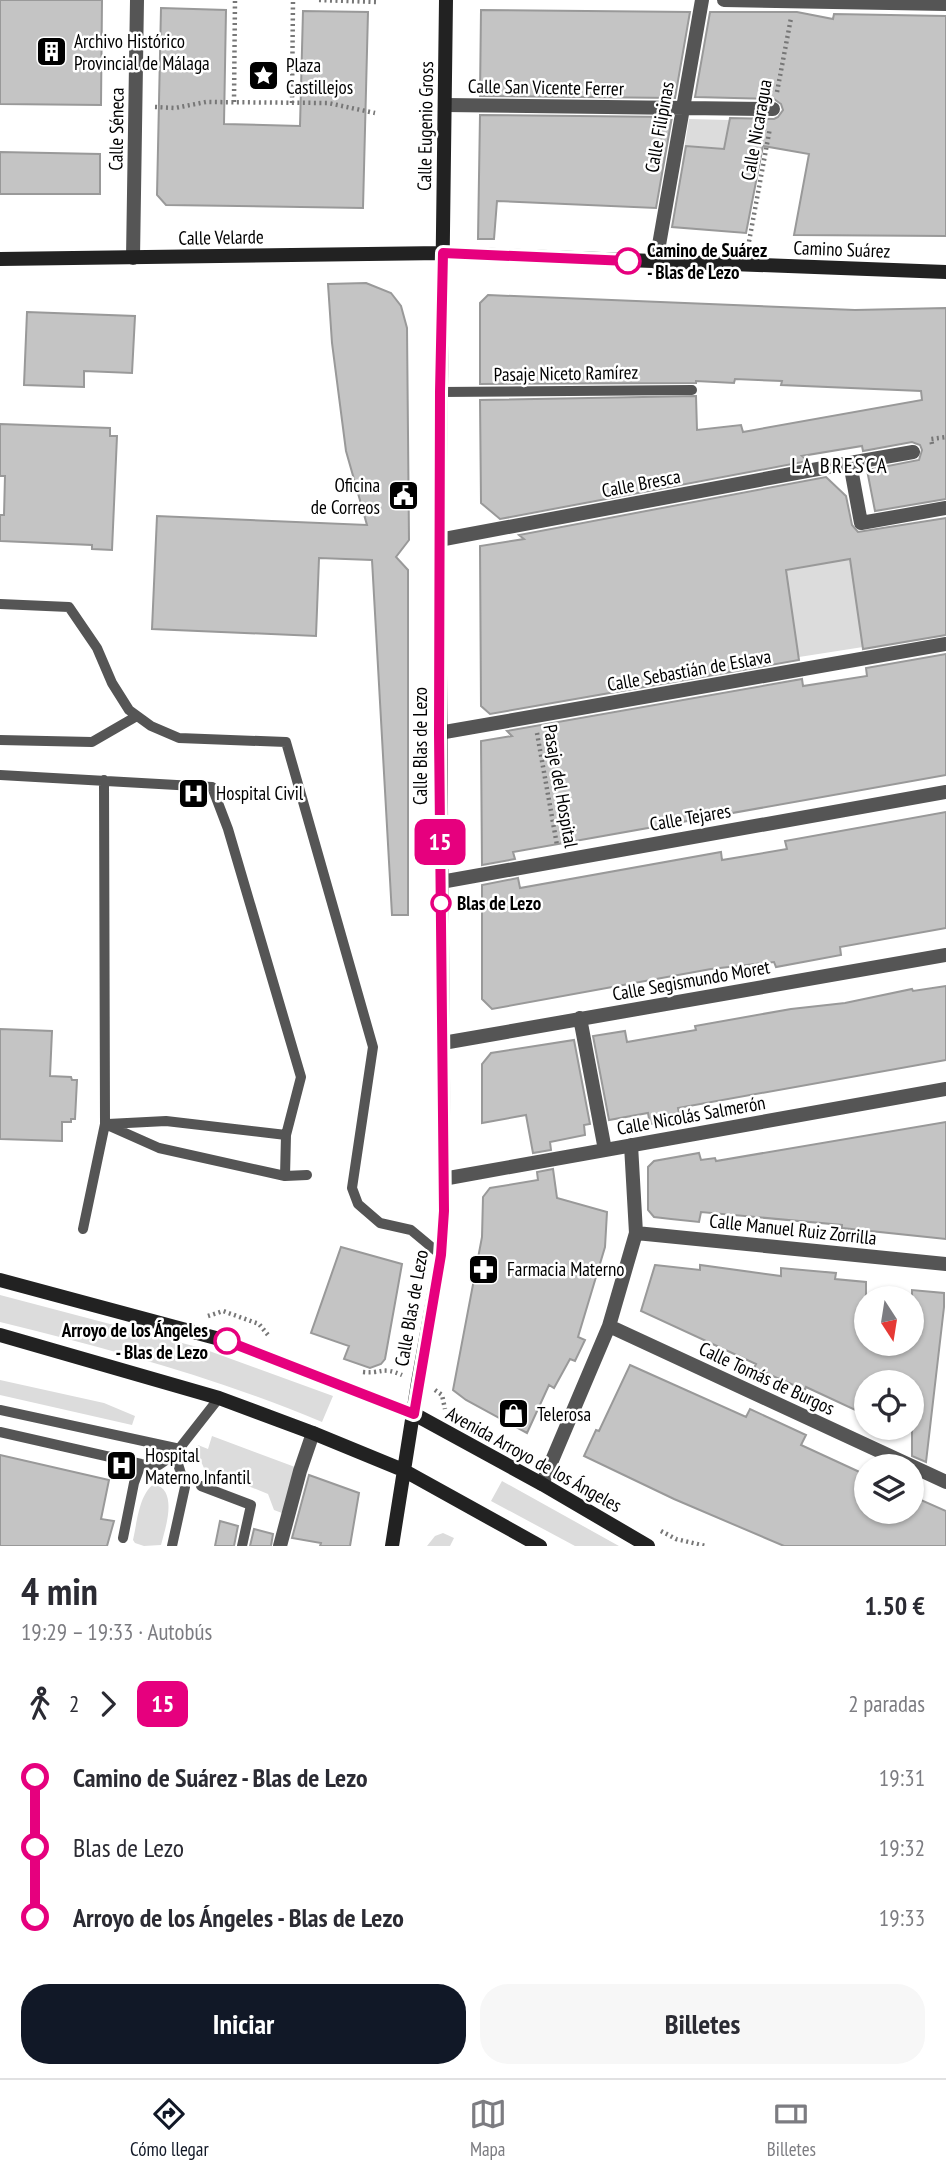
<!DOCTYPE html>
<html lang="es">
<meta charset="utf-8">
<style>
:root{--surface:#fff;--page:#f7f7f7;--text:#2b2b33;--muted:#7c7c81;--line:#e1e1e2;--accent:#111827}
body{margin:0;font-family:"PT Sans Narrow",sans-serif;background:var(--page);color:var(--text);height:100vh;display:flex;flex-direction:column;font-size:26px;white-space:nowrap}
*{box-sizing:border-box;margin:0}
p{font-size:23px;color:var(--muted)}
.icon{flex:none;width:38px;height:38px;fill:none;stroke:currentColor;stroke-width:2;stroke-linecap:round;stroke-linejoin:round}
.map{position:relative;height:1546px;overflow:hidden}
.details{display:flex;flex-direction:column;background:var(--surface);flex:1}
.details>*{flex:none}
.badge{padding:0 14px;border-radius:10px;font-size:24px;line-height:46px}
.needle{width:46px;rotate:168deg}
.fabs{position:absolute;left:854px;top:1286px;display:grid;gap:14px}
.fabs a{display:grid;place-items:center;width:70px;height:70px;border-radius:50%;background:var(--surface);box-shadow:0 2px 5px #0004;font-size:35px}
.map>.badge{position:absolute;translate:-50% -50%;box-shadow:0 0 0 4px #fff}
.legs{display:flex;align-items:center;gap:10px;height:77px;padding:0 21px;font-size:23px}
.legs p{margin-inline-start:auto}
.headline{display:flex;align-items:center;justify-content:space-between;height:119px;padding:0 21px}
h1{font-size:38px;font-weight:700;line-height:52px}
.button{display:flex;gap:14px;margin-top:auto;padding:14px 21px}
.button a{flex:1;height:80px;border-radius:28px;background:var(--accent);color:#fff;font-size:28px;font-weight:700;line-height:80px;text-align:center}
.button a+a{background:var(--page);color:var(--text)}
ul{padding:0 21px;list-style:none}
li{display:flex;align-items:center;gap:24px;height:70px;font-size:26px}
li i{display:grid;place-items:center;width:10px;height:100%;margin:0 9px;background:currentColor}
li i::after{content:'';width:18px;height:18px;margin:-9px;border:5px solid;border-radius:50%;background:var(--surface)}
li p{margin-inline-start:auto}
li:first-child i{background:linear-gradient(#0000 50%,currentColor 0)}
li:last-child i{background:linear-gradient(currentColor 50%,#0000 0)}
.dock{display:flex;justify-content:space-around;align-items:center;height:98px;border-top:2px solid var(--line);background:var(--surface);font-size:19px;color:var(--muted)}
.dock a{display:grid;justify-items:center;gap:4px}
.dock .current{color:var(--accent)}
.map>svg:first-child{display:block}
</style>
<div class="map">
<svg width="946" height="1546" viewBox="0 0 946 1546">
<rect width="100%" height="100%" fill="#fff"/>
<path fill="#dcdcdc" d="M 689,119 L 729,120 L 724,149 L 693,147 L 692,163 L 682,163 Z
M 850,559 L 863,647 L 799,657 L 786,570 Z
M 0,1295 L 201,1348 L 333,1396 L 322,1422 C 218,1378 109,1349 0,1322 Z
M 0,1380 L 104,1403 L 135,1416 L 132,1425 L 0,1395 Z
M 212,1436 L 295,1467 L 282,1513 L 274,1510 L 268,1494 L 204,1468 L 197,1453 L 198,1445 L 208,1449 Z
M 502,1481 L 619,1546 L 575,1546 L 491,1501 Z
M 154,1484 C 179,1490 165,1529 161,1545 L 144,1546 L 135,1543 L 133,1540 C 137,1523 139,1494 154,1484 Z
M 443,1533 L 454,1538 L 450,1546 L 427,1546 L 435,1536 Z"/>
<path fill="#c4c4c4" stroke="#999" stroke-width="2" d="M 0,0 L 102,0 L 101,105 L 0,104 Z
M 161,8 L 226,10 L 224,124 L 300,126 L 303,11 L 368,12 L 363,208 L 166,205 L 157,195 Z
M 481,10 L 690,12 L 675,98 L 480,96 Z
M 710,12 L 797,12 L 833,19 L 834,14 L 946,16 L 946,236 L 794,235 L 809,154 L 763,146 L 746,233 L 672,227 L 686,146 L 724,149 L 730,118 L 774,119 L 778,117 L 783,110 L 781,104 L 774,99 L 695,97 Z
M 480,115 L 672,117 L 656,208 L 497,201 L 494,239 L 478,239 Z
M 0,152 L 100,154 L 100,194 L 0,194 Z
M 366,283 L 391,293 L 401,306 L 407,328 L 409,540 L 396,557 L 408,570 L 408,915 L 392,915 L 372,560 L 319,558 L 316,636 L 152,629 L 157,516 L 367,525 L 346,451 L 332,343 L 328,284 Z
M 488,295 L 855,310 L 946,308 L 946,499 L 875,511 L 867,470 L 919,460 L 922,450 L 920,445 L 912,442 L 863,451 L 862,446 L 802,456 L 808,461 L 500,519 L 481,503 L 480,400 L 696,396 L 697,430 L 741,425 L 743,432 L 922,400 L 921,391 L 781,385 L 782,381 L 735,379 L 734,383 L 696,381 L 696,383 L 480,384 L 480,303 Z
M 27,312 L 135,316 L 132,373 L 84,371 L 84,387 L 24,385 Z
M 0,424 L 110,428 L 110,436 L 117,436 L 112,550 L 92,549 L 92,545 L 0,541 L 0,515 L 4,515 L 5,476 L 0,476 Z
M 826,477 L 846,496 L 852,525 L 858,532 L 946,518 L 946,635 L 863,649 L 850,559 L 786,570 L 799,660 L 490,714 L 481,706 L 480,546 L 524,539 L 519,535 Z
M 946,654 L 946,775 L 513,852 L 515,859 L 482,865 L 481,741 L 512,736 L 507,731 L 802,679 L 803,686 L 867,676 L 866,668 Z
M 946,812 L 946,928 L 840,947 L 841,955 L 776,967 L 774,962 L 711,969 L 492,1009 L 482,999 L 482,885 L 518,878 L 520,888 L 721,852 L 722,860 L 787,849 L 785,841 Z
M 946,986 L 946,1060 L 678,1108 L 680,1119 L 666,1121 L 650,1124 L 648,1113 L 609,1120 L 593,1036 L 625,1031 L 627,1042 L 696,1030 L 695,1026 L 791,1009 L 845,1003 L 912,989 L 913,991 Z
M 0,1029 L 52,1031 L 50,1076 L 71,1077 L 72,1080 L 77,1080 L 75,1119 L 71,1119 L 71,1122 L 62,1122 L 62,1141 L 0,1139 Z
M 574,1040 L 590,1124 L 584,1125 L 585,1135 L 550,1142 L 551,1150 L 533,1153 L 526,1115 L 482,1123 L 482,1064 L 491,1053 Z
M 946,1122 L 946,1239 L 842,1228 L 842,1225 L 701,1212 L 699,1222 L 671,1219 L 654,1217 L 648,1210 L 648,1167 L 654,1161 L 699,1153 L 701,1160 L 715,1158 L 716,1161 Z
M 553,1169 L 557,1198 L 607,1212 L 605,1247 L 578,1337 L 585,1340 L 575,1361 L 570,1359 L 554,1388 L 549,1385 L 527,1433 L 466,1400 L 453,1390 L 482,1237 L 483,1197 L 490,1188 L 538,1180 L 537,1172 Z
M 341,1247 L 402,1264 L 385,1359 L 381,1364 L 370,1368 L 344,1359 L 349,1346 L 311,1333 Z
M 655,1265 L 700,1270 L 700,1265 L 781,1276 L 781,1268 L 836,1273 L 835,1279 L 866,1282 L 866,1344 L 912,1344 L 912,1290 L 944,1293 L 944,1307 L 926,1462 L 912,1456 L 912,1382 L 866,1382 L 866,1415 L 806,1387 L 805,1390 L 754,1368 L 756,1364 L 641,1311 Z
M 630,1365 L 746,1417 L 750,1409 L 806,1435 L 801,1445 L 866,1475 L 866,1512 L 912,1512 L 912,1496 L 946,1511 L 946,1546 L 784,1546 L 674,1499 L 584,1456 L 596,1430 L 599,1431 Z
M 0,1455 L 109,1480 L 101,1519 L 114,1521 L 107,1546 L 0,1546 Z
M 309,1475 L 359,1493 L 350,1546 L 320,1546 L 321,1543 L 292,1538 Z
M 220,1521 L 238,1526 L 234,1546 L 215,1546 Z
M 254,1529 L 273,1534 L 271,1546 L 250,1546 Z"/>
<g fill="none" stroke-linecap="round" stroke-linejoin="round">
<path stroke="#777" stroke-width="4.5" stroke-dasharray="2 3.5" stroke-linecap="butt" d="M 319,0 L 377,2
M 777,92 L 791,18
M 234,102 L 235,0
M 292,103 L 293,0
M 155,107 L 175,108 L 206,102 L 328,103 L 375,113
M 748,247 L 770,128
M 932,444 L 931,439 L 946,437
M 537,733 L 557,845
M 208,1316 L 223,1311 L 259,1324 L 268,1335
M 363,1372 C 382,1374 381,1366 402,1375
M 435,1390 L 442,1395 L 445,1409
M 661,1531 L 676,1539 L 706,1546"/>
<path stroke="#555" stroke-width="10" d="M 440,392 L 692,390
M 0,604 L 69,607 L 97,648 L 112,683 L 129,710 L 151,726 L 179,738 L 286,742 L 373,1047 L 352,1188 L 358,1204 L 380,1223 L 411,1230 L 441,1255
M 0,740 L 92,742 L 137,716
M 0,775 L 212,787 L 228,829 L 301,1077 L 286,1135 L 285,1176
M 105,1124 L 159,1148 L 285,1176 L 307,1175
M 108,1124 L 166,1121 L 286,1135
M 83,1229 L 105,1124 L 104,780
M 0,1410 L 180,1449
M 0,1432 L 141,1464 L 159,1465 L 175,1454 L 219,1398
M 201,1486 L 251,1505 L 242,1546
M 123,1538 L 134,1483 L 141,1464
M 172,1546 L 185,1487 L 175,1454"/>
<path stroke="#555" stroke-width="14" d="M 724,0 L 946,4
M 445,105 L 773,109
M 133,258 L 137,0
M 656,262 L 702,0
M 850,463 L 913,452
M 439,540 L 850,463 L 861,523 L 946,508
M 439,733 L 946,644
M 441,882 L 946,792
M 580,1018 L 605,1150
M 443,1043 L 946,955
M 443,1179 L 946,1089
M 636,1233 L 946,1264
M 609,1326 L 946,1482
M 542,1484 L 609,1326 L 636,1233 L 631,1145
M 280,1546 L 300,1471 L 313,1433"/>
<path stroke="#222" stroke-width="14" d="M 0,259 L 443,253 L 946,272
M 0,1280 L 227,1341 L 414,1414 L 542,1484 L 648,1546
M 0,1335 L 219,1398 L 313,1433 L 403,1470 L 540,1546
M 392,1546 L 418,1382 L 441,1255 L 444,1211 L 439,540 L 446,0"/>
</g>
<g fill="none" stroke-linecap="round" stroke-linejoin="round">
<defs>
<path id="line-1" d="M 227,1341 L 414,1414 L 441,1255 L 444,1211 L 439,733 L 440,392 L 443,253 L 628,261"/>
</defs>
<use href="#line-1" stroke="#fff" stroke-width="16"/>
<use href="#line-1" stroke="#e6007e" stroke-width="10"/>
</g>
<defs>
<symbol id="building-square" viewBox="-11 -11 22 22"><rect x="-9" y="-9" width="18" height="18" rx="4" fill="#000" stroke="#fff"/><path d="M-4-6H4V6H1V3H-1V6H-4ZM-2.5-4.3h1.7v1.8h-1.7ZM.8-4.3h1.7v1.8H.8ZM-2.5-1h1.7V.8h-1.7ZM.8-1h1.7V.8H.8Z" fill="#fff"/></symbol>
<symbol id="sight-square" viewBox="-11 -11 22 22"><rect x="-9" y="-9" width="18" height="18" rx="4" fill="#000" stroke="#fff"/><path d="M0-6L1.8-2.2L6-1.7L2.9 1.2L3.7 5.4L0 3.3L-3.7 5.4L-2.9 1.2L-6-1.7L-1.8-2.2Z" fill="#fff"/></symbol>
<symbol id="civic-square" viewBox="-11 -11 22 22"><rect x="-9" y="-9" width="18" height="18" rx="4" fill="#000" stroke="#fff"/><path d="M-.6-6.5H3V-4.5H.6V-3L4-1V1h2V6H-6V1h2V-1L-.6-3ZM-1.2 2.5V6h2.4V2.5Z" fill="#fff"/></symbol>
<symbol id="hospital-square" viewBox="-11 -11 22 22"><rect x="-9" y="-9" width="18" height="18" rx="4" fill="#000" stroke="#fff"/><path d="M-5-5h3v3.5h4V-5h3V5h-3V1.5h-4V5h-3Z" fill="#fff"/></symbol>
<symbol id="pharmacy-square" viewBox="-11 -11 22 22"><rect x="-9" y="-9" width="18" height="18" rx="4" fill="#000" stroke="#fff"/><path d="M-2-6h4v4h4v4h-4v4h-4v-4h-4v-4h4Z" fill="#fff"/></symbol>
<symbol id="shop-square" viewBox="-11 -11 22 22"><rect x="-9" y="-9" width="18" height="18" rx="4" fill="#000" stroke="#fff"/><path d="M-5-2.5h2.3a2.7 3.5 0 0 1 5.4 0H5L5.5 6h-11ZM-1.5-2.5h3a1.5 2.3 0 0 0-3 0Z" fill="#fff"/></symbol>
</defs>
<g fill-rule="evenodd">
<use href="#building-square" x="34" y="34" width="35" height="35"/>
<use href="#sight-square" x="246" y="58" width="35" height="35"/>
<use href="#civic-square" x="386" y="478" width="35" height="35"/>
<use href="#hospital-square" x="176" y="776" width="35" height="35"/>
<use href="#pharmacy-square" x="466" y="1252" width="35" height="35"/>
<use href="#shop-square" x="496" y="1396" width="35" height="35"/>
<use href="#hospital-square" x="104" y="1448" width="35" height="35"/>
</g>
<g fill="#fff" stroke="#e6007e" stroke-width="3.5">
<circle cx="628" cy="261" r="12"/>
<circle cx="441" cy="903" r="9"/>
<circle cx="227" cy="1341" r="12"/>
</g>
<g text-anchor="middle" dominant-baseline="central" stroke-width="5" stroke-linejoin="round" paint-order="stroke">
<g font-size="19" fill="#000" stroke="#fff" text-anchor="start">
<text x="74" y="41">Archivo Histórico<tspan x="74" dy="22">Provincial de Málaga</tspan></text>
<text x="286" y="65">Plaza<tspan x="286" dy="22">Castillejos</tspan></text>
<text x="380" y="485" text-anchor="end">Oficina<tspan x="380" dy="22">de Correos</tspan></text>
<text x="216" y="793">Hospital Civil</text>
<text x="507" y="1269">Farmacia Materno</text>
<text x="537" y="1414">Telerosa</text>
<text x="145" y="1455">Hospital<tspan x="145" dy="22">Materno Infantil</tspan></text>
</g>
<g font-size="19" fill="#000" stroke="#fff">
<text transform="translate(546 87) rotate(1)">Calle San Vicente Ferrer</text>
<text transform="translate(425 126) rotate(-89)">Calle Eugenio Gross</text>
<text transform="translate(659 127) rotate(-80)">Calle Filipinas</text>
<text transform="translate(116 129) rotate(-89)">Calle Séneca</text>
<text transform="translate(756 130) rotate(-80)">Calle Nicaragua</text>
<text transform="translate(221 237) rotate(-1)">Calle Velarde</text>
<text transform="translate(842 249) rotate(2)">Camino Suárez</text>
<text transform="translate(566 373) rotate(-1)">Pasaje Niceto Ramírez</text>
<text transform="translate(641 483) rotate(-11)">Calle Bresca</text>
<text transform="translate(689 670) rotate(-10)">Calle Sebastián de Eslava</text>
<text transform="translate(420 746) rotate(-90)">Calle Blas de Lezo</text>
<text transform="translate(561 786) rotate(80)">Pasaje del Hospital</text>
<text transform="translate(690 817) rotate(-10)">Calle Tejares</text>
<text transform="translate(691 980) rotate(-10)">Calle Segismundo Moret</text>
<text transform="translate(691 1115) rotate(-10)">Calle Nicolás Salmerón</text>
<text transform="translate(793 1229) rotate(6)">Calle Manuel Ruiz Zorrilla</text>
<text transform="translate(411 1308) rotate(-80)">Calle Blas de Lezo</text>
<text transform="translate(767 1378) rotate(25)">Calle Tomás de Burgos</text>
<text transform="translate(534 1459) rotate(29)">Avenida Arroyo de los Ángeles</text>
</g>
<g font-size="19" font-weight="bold" fill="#000" stroke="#fff" text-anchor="start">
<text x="647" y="250">Camino de Suárez<tspan x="647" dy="22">- Blas de Lezo</tspan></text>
<text x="457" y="903">Blas de Lezo</text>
<text x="208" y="1330" text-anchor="end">Arroyo de los Ángeles<tspan x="208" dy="22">- Blas de Lezo</tspan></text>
</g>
<g font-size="21" letter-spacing="2" fill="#000" stroke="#fff">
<text x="840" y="465">LA BRESCA</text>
</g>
</g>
</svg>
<div class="fabs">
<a><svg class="needle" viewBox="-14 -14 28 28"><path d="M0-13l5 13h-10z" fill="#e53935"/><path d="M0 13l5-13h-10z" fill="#7c7c81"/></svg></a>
<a><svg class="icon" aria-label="locate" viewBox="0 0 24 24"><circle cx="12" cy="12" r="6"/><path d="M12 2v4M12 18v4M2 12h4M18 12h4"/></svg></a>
<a><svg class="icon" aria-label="layers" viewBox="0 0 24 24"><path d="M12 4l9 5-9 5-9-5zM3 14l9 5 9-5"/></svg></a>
</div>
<b class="badge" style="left:440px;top:842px;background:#e6007e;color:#fff">15</b>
</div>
<section class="details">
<div class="headline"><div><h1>4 min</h1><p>19:29 – 19:33 · Autobús</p></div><b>1.50 €</b></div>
<div class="legs"><svg class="icon" aria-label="walk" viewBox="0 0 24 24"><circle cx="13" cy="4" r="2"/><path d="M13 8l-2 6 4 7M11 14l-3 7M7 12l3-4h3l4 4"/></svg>2<svg class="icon" aria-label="forward" viewBox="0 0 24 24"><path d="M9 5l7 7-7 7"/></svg><b class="badge" style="background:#e6007e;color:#fff">15</b><p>2 paradas</p></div>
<ul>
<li><i style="color:#e6007e"></i><b>Camino de Suárez - Blas de Lezo</b><p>19:31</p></li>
<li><i style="color:#e6007e"></i><span>Blas de Lezo</span><p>19:32</p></li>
<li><i style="color:#e6007e"></i><b>Arroyo de los Ángeles - Blas de Lezo</b><p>19:33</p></li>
</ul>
<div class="button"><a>Iniciar</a><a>Billetes</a></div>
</section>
<nav class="dock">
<a class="current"><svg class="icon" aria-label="directions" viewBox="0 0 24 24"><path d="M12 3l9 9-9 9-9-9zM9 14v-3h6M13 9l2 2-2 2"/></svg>Cómo llegar</a>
<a><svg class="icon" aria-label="map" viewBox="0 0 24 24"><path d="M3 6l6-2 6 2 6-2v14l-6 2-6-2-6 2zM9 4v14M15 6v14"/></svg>Mapa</a>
<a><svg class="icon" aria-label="tickets" viewBox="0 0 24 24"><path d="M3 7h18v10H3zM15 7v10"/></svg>Billetes</a>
</nav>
